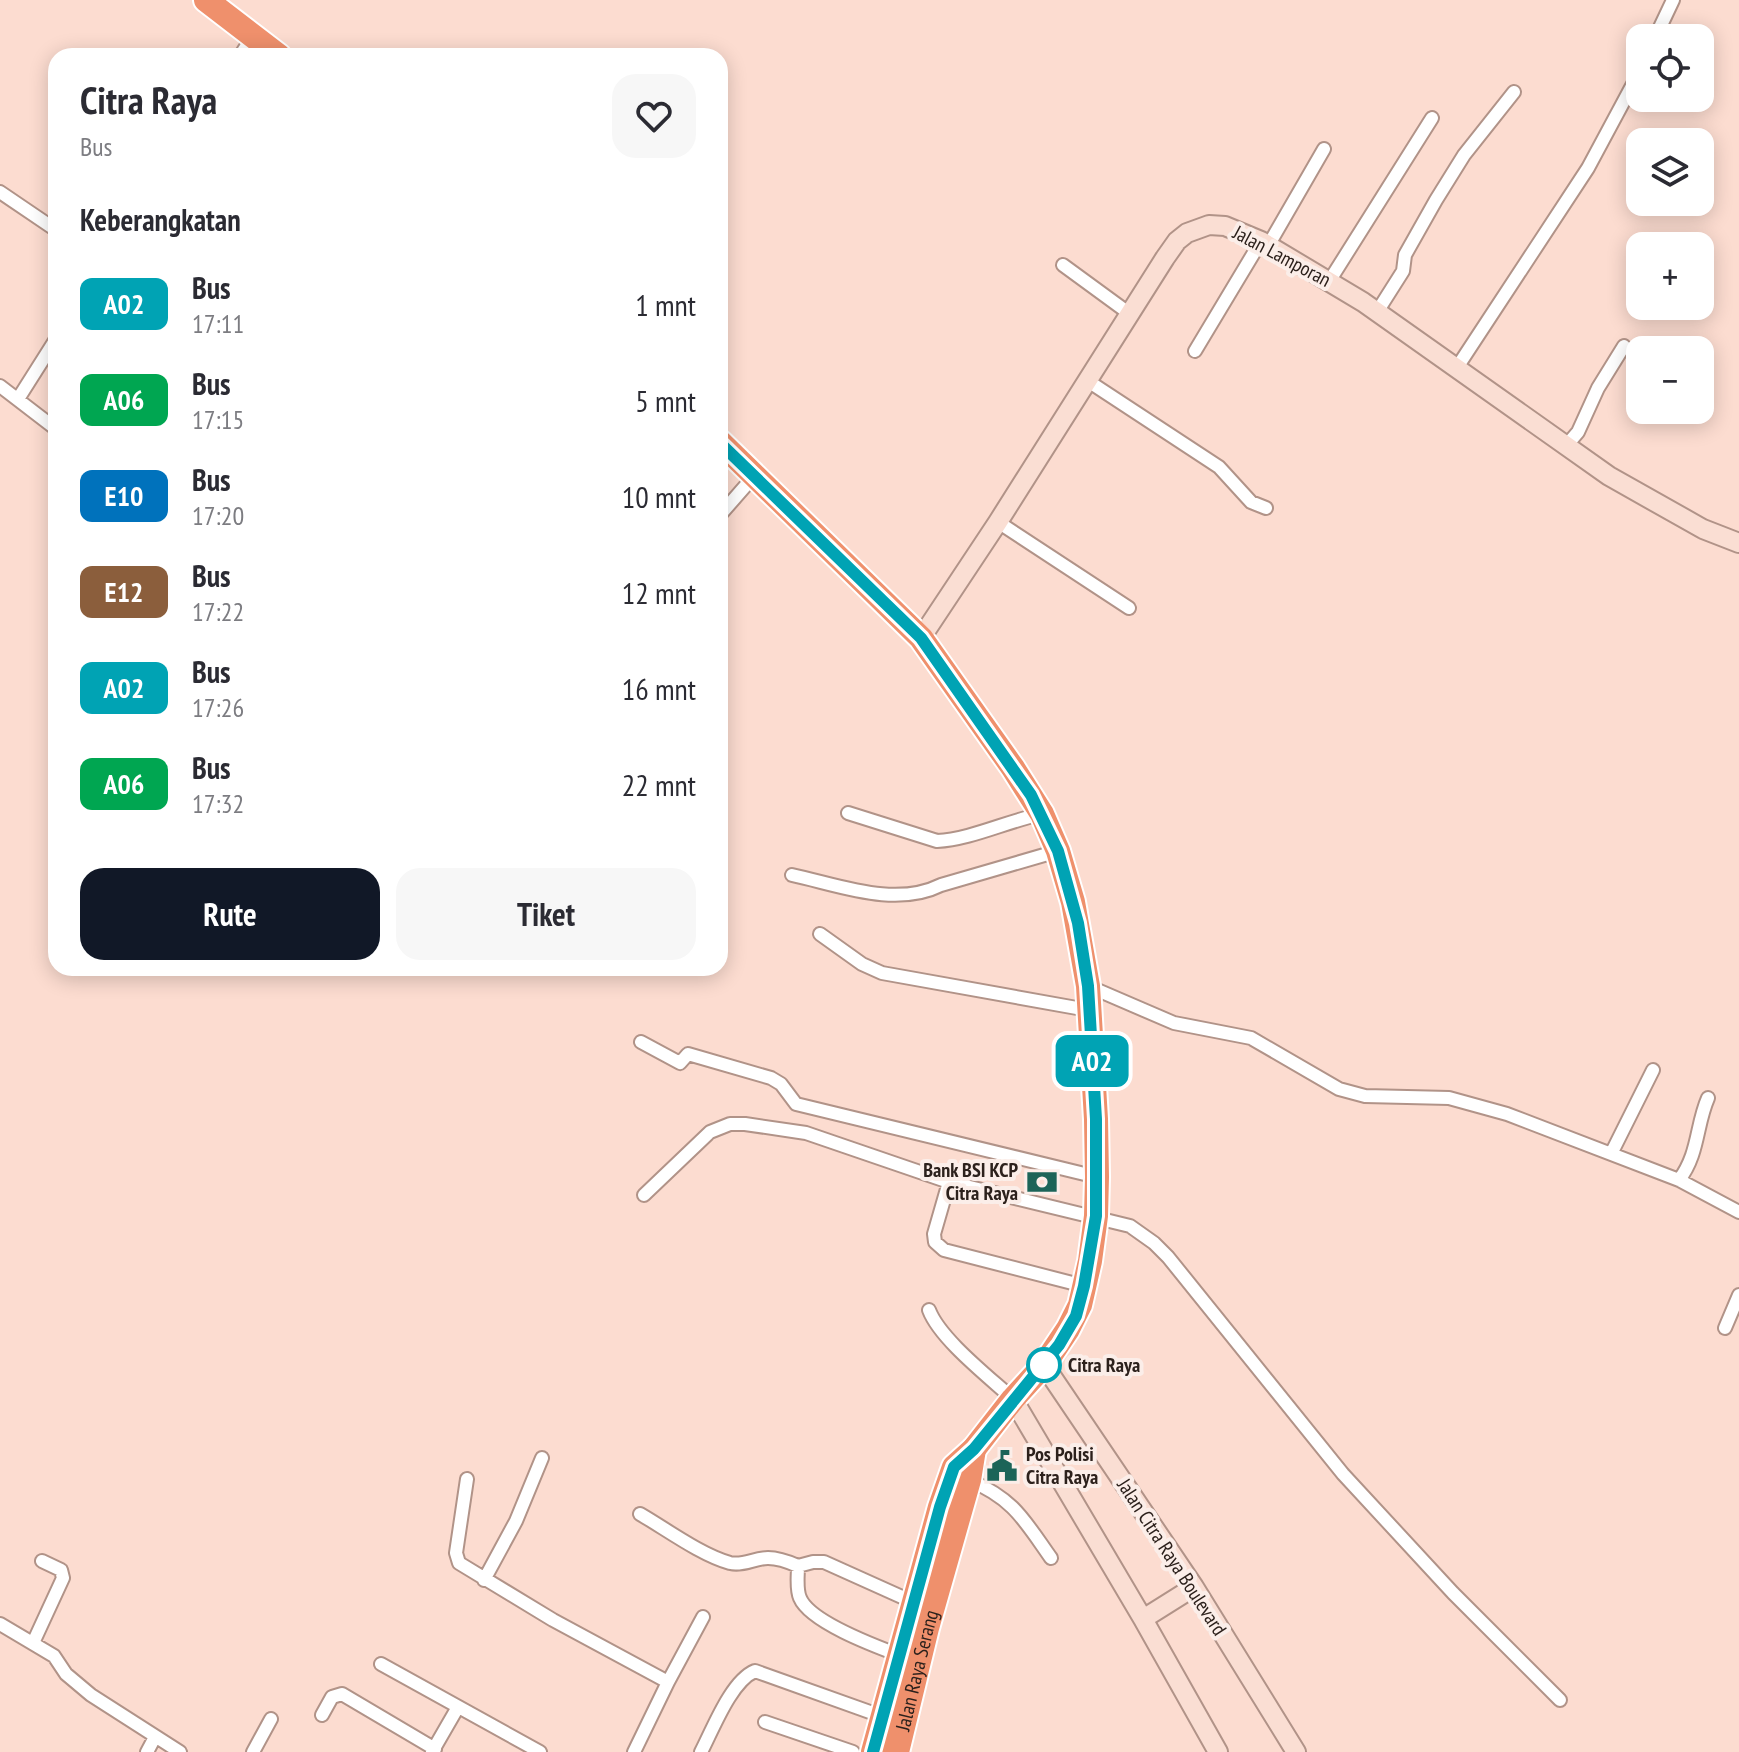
<!DOCTYPE html>
<html lang="id">
<meta charset="utf-8">
<style>
:root{--surface:#fff;--page:#f7f7f7;--text:#2b2b33;--muted:#7c7c81;--accent:#111827}
body{margin:0;font-family:"PT Sans Narrow",sans-serif;background:var(--page);color:var(--text);height:100vh;display:flex;flex-direction:column;font-size:30px;white-space:nowrap}
*{box-sizing:border-box;margin:0}
p{font-size:26px;color:var(--muted)}
.icon{flex:none;width:44px;height:44px;fill:none;stroke:currentColor;stroke-width:2;stroke-linecap:round;stroke-linejoin:round}
.map{position:relative;flex:1;overflow:hidden}
.drawer{position:absolute;left:48px;top:48px;width:680px;height:928px;display:flex;flex-direction:column;background:var(--surface);border-radius:24px;box-shadow:0 4px 20px #0003}
.drawer>*{flex:none}
.badge{padding:0 16px;border-radius:12px;font-size:28px;line-height:52px}
.buttons{position:absolute;left:1626px;top:24px;display:grid;gap:16px}
.buttons a{display:grid;place-items:center;width:88px;height:88px;border-radius:16px;background:var(--surface);box-shadow:0 4px 20px #0003;font-size:40px}
.map>.badge{position:absolute;translate:-50% -50%;box-shadow:0 0 0 4px #fff}
h2{padding:0 32px;font-size:30px;line-height:72px}
.round{display:grid;place-items:center;flex:none;width:84px;height:84px;border-radius:24px;background:var(--page)}
.head{display:flex;align-items:center;justify-content:space-between;height:136px;padding:0 32px}
h1{font-size:38px;font-weight:700;line-height:60px}
.action{display:flex;gap:16px;margin-top:auto;padding:16px 32px}
.action a{flex:1;height:92px;border-radius:24px;background:var(--accent);color:#fff;font-size:32px;font-weight:700;line-height:92px;text-align:center}
.action a+a{background:var(--page);color:var(--text)}
ul{padding:0;list-style:none}
li{display:flex;align-items:center;gap:24px;height:96px;padding:0 32px}
li div{flex:1}
li b{display:block;font-size:30px}
li em{font-style:normal}
li .badge{min-width:88px;font-weight:700;text-align:center}
.map>svg:first-child{display:block}
</style>
<div class="map">
<svg width="1739" height="1752" viewBox="0 0 1739 1752">
<rect width="100%" height="100%" fill="#fcdcd0"/>
<g fill="none" stroke-linecap="round" stroke-linejoin="round">
<defs>
<path id="street" d="M 1655,38 L 1673,0
M 240,56 L 253,36
M 0,192 L 56,230
M 1268,246 L 1324,149
M 1063,265 L 1130,314
M 1330,280 L 1432,118
M 1377,312 L 1403,271 L 1405,255 L 1436,200 L 1464,155 L 1514,92
M 1195,351 L 1261,241
M 1456,369 L 1588,168 L 1640,71
M 1088,381 L 1219,467 L 1251,502 L 1266,508
M 0,386 L 56,429
M 18,399 L 56,339
M 1566,446 L 1578,432 L 1598,388 L 1624,346
M 720,515 L 755,475
M 998,522 L 1129,608
M 848,813 L 937,841 C 972,839 1007,821 1042,814
M 792,875 C 839,885 895,908 941,885 L 1058,851
M 820,934 L 862,964 L 882,973 L 1088,1010
M 1088,986 L 1174,1023 L 1251,1038 L 1339,1089 L 1365,1096 L 1449,1098 L 1507,1114 L 1679,1180 L 1739,1212
M 641,1042 L 680,1063 L 688,1054 L 771,1078 L 781,1084 L 796,1104 L 1097,1177
M 1612,1152 L 1653,1070
M 1679,1180 C 1699,1154 1696,1125 1708,1098
M 949,1182 L 934,1234 L 935,1242 L 944,1250 L 1084,1286
M 644,1195 L 710,1132 L 730,1124 L 745,1124 L 806,1133 L 949,1182 L 1130,1226 L 1154,1243 L 1168,1257 L 1343,1474 L 1453,1593 L 1560,1700
M 929,1310 C 940,1339 989,1377 1013,1399
M 1725,1328 L 1739,1295
M 467,1479 L 456,1553 L 459,1563 L 553,1620 L 668,1682 L 634,1752
M 969,1480 C 1014,1499 1024,1520 1051,1558
M 640,1514 C 666,1529 701,1555 730,1563 C 744,1566 754,1558 768,1558 C 778,1558 789,1562 798,1566 L 813,1562 L 824,1562 L 913,1602
M 798,1566 C 798,1576 796,1589 800,1598 C 810,1622 875,1646 899,1655
M 484,1580 L 516,1521 L 542,1458
M 0,1624 L 54,1656 L 66,1674 L 91,1695 L 180,1752
M 33,1643 L 63,1578 L 61,1570 L 42,1561
M 381,1664 L 540,1752
M 668,1682 L 703,1617
M 322,1715 L 332,1697 L 342,1694 L 435,1749
M 765,1722 L 853,1752
M 147,1752 L 155,1737
M 253,1752 L 271,1719
M 432,1752 L 458,1707
M 701,1752 C 713,1729 731,1681 755,1671 L 881,1716"/>
<path id="secondary" d="M 921,638 L 998,522 L 1165,258 L 1177,241 L 1187,233 L 1209,225 L 1225,226 L 1261,241 L 1363,302 L 1609,476 L 1703,529 L 1739,543
M 1044,1365 L 1194,1587 L 1296,1752
M 1013,1399 L 1143,1619 L 1218,1752
M 1143,1619 L 1194,1587"/>
<g id="highway">
<path d="M 206,0 L 279,56"/>
<path d="M 720,442 L 921,638 L 1013,768 L 1042,814 L 1058,851 L 1073,902 L 1088,986 L 1096,1119 L 1097,1177 L 1096,1216 L 1090,1261 L 1080,1305 L 1068,1329 L 1044,1365 L 1013,1399 L 974,1449 L 954,1467 L 940,1507 L 873,1752"/>
<path id="s1" d="M 897,1752 L 927,1628 L 969,1480 L 974,1449"/>
</g>
</defs>
<use href="#street" stroke="#b19388" stroke-width="16"/>
<use href="#secondary" stroke="#b19388" stroke-width="22"/>
<use href="#highway" stroke="#fff" stroke-width="28"/>
<use href="#street" stroke="#fff" stroke-width="12"/>
<use href="#secondary" stroke="#faded3" stroke-width="18"/>
<use href="#highway" stroke="#ef906c" stroke-width="24"/>
</g>
<g fill="none" stroke-linecap="round" stroke-linejoin="round">
<defs>
<path id="line" d="M 720,443 L 921,638 L 1031,795 L 1058,851 L 1078,923 L 1088,986 L 1096,1119 L 1096,1216 L 1084,1286 L 1076,1316 L 1059,1345 L 974,1449 L 954,1467 L 940,1507 L 873,1752"/>
</defs>
<use href="#line" stroke="#fff" stroke-width="18"/>
<use href="#line" stroke="#00a3b4" stroke-width="12"/>
</g>
<defs>
<symbol id="bank-bare" viewBox="-9 -9 18 18"><path d="M-6-4H6V4H-6ZM0-2.3a2.3 2.3 0 1 0 0 4.6a2.3 2.3 0 1 0 0-4.6Z" fill="#1c6458" stroke="#fbeee9" stroke-width="2.5" paint-order="stroke"/></symbol>
<symbol id="civic-bare" viewBox="-9 -9 18 18"><path d="M-.6-6.5H3V-4.5H.6V-3L4-1V1h2V6H-6V1h2V-1L-.6-3ZM-1.2 2.5V6h2.4V2.5Z" fill="#1c6458" stroke="#fbeee9" stroke-width="2.5" paint-order="stroke"/></symbol>
</defs>
<g fill-rule="evenodd">
<use href="#bank-bare" x="1020" y="1160" width="44" height="44"/>
<use href="#civic-bare" x="980" y="1444" width="44" height="44"/>
</g>
<circle fill="#fff" stroke="#00a3b4" stroke-width="4" cx="1044" cy="1365" r="16"/>
<g text-anchor="middle" dominant-baseline="central" stroke-width="8" stroke-linejoin="round" paint-order="stroke">
<g font-size="20" fill="#2c211c" stroke="#fbeee9">
<text transform="translate(1282 256) rotate(28)">Jalan Lamporan</text>
<text transform="translate(1172 1557) rotate(57)">Jalan Citra Raya Boulevard</text>
<text stroke="none"><textPath href="#s1" startOffset="84">Jalan Raya Serang</textPath></text>
</g>
<g font-size="20" font-weight="bold" fill="#2c211c" stroke="#fbeee9" text-anchor="end">
<text x="1018" y="1170">Bank BSI KCP<tspan x="1018" dy="23">Citra Raya</tspan></text>
<text x="1026" y="1454" text-anchor="start">Pos Polisi<tspan x="1026" dy="23">Citra Raya</tspan></text>
</g>
<g font-size="20" font-weight="bold" fill="#2c211c" stroke="#fbeee9" text-anchor="start">
<text x="1068" y="1365">Citra Raya</text>
</g>
</g>
</svg>
<div class="buttons">
<a><svg class="icon" aria-label="locate" viewBox="0 0 24 24"><circle cx="12" cy="12" r="6"/><path d="M12 2v4M12 18v4M2 12h4M18 12h4"/></svg></a>
<a><svg class="icon" aria-label="layers" viewBox="0 0 24 24"><path d="M12 4l9 5-9 5-9-5zM3 14l9 5 9-5"/></svg></a>
<a>+</a>
<a>−</a>
</div>
<b class="badge" style="left:1092px;top:1061px;background:#00a3b4;color:#fff">A02</b>
<section class="drawer">
<div class="head"><div><h1>Citra Raya</h1><p>Bus</p></div><a class="round"><svg class="icon" aria-label="heart" viewBox="0 0 24 24"><path d="M12 20l-8-8c-3-5 5-10 8-4 3-6 11-1 8 4z"/></svg></a></div>
<h2>Keberangkatan</h2>
<ul>
<li><span class="badge" style="background:#00a3b4;color:#fff">A02</span><div><b>Bus</b><p>17:11</p></div><em>1 mnt</em></li>
<li><span class="badge" style="background:#00a651;color:#fff">A06</span><div><b>Bus</b><p>17:15</p></div><em>5 mnt</em></li>
<li><span class="badge" style="background:#0072bc;color:#fff">E10</span><div><b>Bus</b><p>17:20</p></div><em>10 mnt</em></li>
<li><span class="badge" style="background:#8b5e3c;color:#fff">E12</span><div><b>Bus</b><p>17:22</p></div><em>12 mnt</em></li>
<li><span class="badge" style="background:#00a3b4;color:#fff">A02</span><div><b>Bus</b><p>17:26</p></div><em>16 mnt</em></li>
<li><span class="badge" style="background:#00a651;color:#fff">A06</span><div><b>Bus</b><p>17:32</p></div><em>22 mnt</em></li>
</ul>
<div class="action"><a>Rute</a><a>Tiket</a></div>
</section>
</div>
